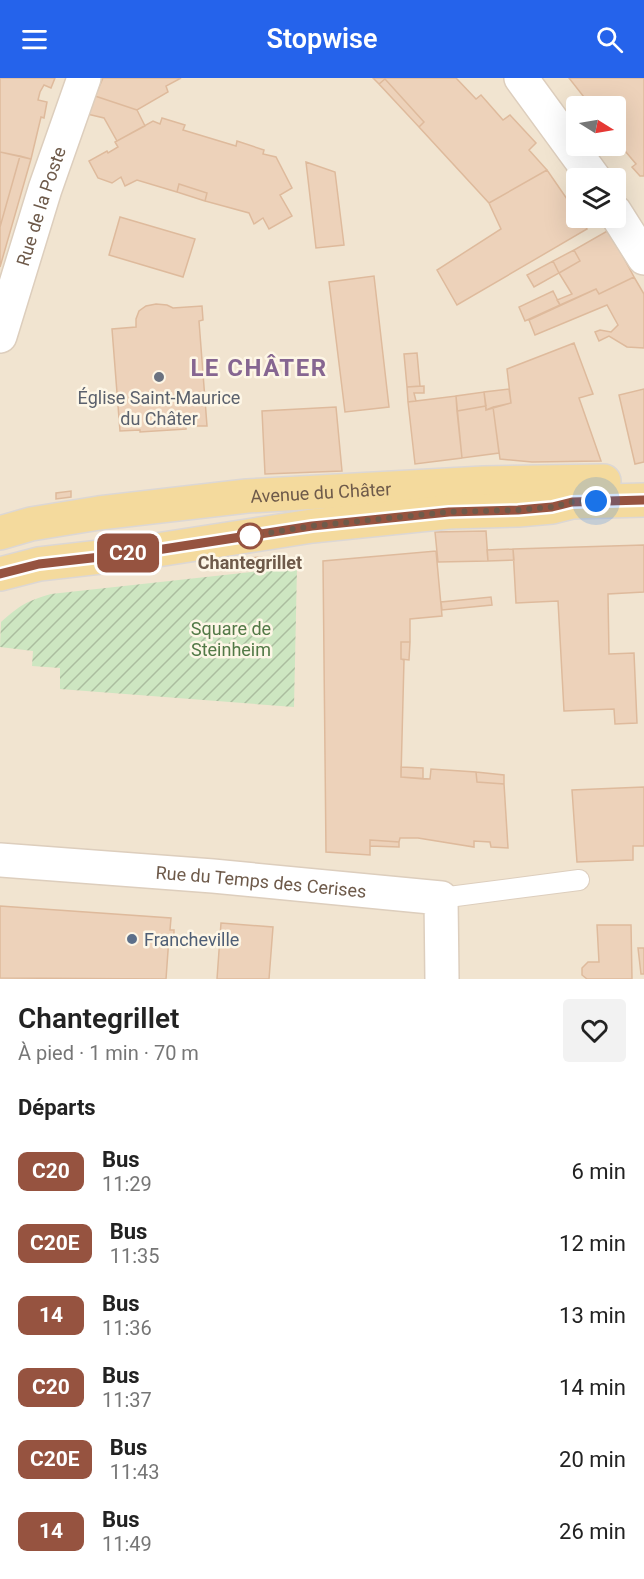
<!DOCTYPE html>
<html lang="fr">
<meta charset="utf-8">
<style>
:root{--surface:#fff;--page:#f2f2f2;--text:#222;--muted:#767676;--accent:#2563eb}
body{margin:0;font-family:Roboto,sans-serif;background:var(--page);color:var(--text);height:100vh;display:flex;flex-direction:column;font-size:22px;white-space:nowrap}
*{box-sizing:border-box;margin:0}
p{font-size:20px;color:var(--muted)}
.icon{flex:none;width:33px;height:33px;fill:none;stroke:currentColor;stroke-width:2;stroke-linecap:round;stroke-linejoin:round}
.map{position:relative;height:901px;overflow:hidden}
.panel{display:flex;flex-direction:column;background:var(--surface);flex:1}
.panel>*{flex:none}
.badge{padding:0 12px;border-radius:9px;font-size:21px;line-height:39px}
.needle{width:39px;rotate:101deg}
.controls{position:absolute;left:566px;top:18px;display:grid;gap:12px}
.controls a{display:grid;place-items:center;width:60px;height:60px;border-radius:6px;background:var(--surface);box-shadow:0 6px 24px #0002;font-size:30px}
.you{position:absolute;width:30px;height:30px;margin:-15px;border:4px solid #fff;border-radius:50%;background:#1a73e8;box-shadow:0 0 0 9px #1a73e833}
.map>.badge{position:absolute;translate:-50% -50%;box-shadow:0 0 0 3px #fff}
h2{padding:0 18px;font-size:22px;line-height:54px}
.round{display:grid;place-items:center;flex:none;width:63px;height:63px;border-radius:6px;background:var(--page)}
.overview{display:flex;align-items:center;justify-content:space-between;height:102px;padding:0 18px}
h1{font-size:28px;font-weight:600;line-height:45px}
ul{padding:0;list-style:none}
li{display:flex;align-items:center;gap:18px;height:72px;padding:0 18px}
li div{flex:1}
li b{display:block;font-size:22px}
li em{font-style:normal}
li .badge{min-width:66px;font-weight:700;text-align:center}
header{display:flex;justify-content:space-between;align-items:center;height:78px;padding:0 18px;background:var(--accent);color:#fff;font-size:27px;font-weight:600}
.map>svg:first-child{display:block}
</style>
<header><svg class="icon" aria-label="menu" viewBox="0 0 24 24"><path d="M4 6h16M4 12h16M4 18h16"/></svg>Stopwise<svg class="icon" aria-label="search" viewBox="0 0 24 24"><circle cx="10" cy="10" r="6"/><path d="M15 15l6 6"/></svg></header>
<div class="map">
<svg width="644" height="901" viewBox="0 0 644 901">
<defs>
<pattern id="garden-furrows" width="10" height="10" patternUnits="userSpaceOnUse" patternTransform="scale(1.5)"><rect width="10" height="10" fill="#cde6c1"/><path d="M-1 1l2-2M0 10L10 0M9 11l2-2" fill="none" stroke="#abbd9f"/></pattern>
</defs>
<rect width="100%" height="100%" fill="#faf2e0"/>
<path fill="#f1e4d0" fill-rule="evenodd" d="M 0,0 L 644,0 L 644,901 L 0,901 ZM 576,28 L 615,28 L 615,68 L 576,68 ZM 576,100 L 615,100 L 615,140 L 576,140 Z"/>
<path fill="url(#garden-furrows)" d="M 297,489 L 294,629 L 60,611 L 60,590 L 32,588 L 33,573 L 0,569 L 1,544 C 20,527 27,523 51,516 Z"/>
<path fill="#edd2ba" stroke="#deba9c" stroke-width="1.5" d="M 0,0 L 55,0 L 51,10 L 44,7 L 40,14 L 38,22 L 47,24 L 44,40 L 41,39 L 31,81 L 0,74 Z
M 103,0 L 181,0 L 166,8 L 168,14 L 137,32 L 95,18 Z
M 373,0 L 456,0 L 476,21 L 481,17 L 503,42 L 510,37 L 536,65 L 529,72 L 547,92 L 489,125 L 419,49 L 424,44 L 385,1 L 379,6 Z
M 569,0 L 644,0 L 644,98 L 640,98 L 632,89 L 636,86 L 615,61 L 615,28 L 591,28 Z
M 385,1 L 424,44 L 419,49 L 379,6 Z
M 95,18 L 137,32 L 145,48 L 117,63 L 104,40 L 87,36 Z
M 162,40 L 185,47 L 183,52 L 236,68 L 237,63 L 264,72 L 263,76 L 276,79 L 292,110 L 280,117 L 292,138 L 269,151 L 263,140 L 254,146 L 249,135 L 205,123 L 207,115 L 179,106 L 177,114 L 137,102 L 125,108 L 121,99 L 112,105 L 98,100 L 89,83 L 107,73 L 108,75 L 118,69 L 115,64 L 153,43 L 160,46 Z
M 0,74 L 20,78 L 0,149 Z
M 20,78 L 31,81 L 0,189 L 0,149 Z
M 306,84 L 335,94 L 344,167 L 316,170 Z
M 547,92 L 576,134 L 576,140 L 580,140 L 587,151 L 457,227 L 437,192 L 501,151 L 489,125 Z
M 179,106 L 207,115 L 205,123 L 177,114 Z
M 120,139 L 195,161 L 183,199 L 109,177 Z
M 609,152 L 634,199 L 599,216 L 596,211 L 560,227 L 557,222 L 572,216 L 559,195 L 580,183 L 574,172 Z
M 574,172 L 580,183 L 559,195 L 553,183 Z
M 553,183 L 559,195 L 534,209 L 527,197 Z
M 374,198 L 389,329 L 345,334 L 329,204 Z
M 634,199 L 644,216 L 644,270 L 627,269 L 609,258 L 599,263 L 595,254 L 600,252 L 611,254 L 618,247 L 607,227 L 535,257 L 529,242 L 596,211 L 599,216 Z
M 553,213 L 560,227 L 525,243 L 519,229 Z
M 156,226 L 167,227 L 173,230 L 202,228 L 203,242 L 199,243 L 207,348 L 186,348 L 186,351 L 140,354 L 140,352 L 120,353 L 112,251 L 136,249 L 136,241 L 139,233 L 146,228 Z
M 574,265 L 593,316 L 579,320 L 601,383 L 532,384 L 500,381 L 493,329 L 511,325 L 507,291 Z
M 417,275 L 420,308 L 407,309 L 404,276 Z
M 424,308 L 424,315 L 414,315 L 416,323 L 408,324 L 407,309 Z
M 509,311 L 511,325 L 486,332 L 484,314 Z
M 644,311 L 644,384 L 635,386 L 619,317 Z
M 484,314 L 486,328 L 457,333 L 456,318 Z
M 456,318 L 462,380 L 415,386 L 408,324 Z
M 486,328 L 486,332 L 493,329 L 499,375 L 462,380 L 457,333 Z
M 336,329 L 342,393 L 265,396 L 262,333 Z
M 71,413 L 71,419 L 56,421 L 56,415 Z
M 486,453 L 488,483 L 438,484 L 435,454 Z
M 644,467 L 644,514 L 608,516 L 609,576 L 634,575 L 637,645 L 615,646 L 614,631 L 564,633 L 558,523 L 516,525 L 513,471 Z
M 513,471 L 514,482 L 488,483 L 487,472 Z
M 436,473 L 442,538 L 410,541 L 410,564 L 401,564 L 401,581 L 404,582 L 401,699 L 430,701 L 431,691 L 476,694 L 477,704 L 504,706 L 508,770 L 491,769 L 490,764 L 474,763 L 474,769 L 418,760 L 400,760 L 399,764 L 370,762 L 370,777 L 326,774 L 323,483 Z
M 262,479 L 263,485 L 248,486 L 247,480 Z
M 491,519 L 492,527 L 442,532 L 441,524 Z
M 401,564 L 410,564 L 409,582 L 401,581 Z
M 401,689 L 423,690 L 423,701 L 401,699 Z
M 476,694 L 504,697 L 504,706 L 477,704 Z
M 644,709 L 644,768 L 633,768 L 633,782 L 577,784 L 572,712 Z
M 370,762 L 399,764 L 399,769 L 370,768 Z
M 0,828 L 171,840 L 170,852 L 174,852 L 174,860 L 169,859 L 166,901 L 0,900 Z
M 221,845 L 273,849 L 269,901 L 217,901 Z
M 597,847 L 631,847 L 632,901 L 587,901 L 582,897 L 582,890 L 588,884 L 599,884 Z
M 638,870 L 644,870 L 644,896 L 641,896 Z"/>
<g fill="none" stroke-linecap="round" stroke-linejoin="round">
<defs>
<path id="service" d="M 441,820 L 579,802"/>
<g id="minor">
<path id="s1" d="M 0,258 L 45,111 L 84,0"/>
<path id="s2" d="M 0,782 L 213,798 L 441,820 L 442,901"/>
</g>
<path id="tertiary" d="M 521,0 L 594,100
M 615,134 L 644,180"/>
<g id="primary">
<path id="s3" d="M 0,455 L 31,446 L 99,435 L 247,418 L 484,405 L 604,403"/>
<path d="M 0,496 L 39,486 L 144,474 L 312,448 L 449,434 L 518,432 L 552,429 L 572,424 L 644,422"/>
</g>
</defs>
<use href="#service" stroke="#ddcebd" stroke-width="22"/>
<use href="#minor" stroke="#ddcebd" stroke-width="36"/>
<use href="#tertiary" stroke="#ddcebd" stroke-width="36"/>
<use href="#primary" stroke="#dcd7d4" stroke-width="36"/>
<use href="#service" stroke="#fff" stroke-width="20"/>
<use href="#minor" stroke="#fff" stroke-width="33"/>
<use href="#tertiary" stroke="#fff" stroke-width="33"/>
<use href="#primary" stroke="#f4da9d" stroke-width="33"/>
</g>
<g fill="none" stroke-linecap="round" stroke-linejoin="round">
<defs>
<path id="line" d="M 0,496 L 39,486 L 144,474 L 312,448 L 449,434 L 518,432 L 552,429 L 572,424 L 644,422"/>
</defs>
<use href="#line" stroke="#fff" stroke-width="14"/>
<use href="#line" stroke="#965340" stroke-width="9"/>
<path stroke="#6e5a4a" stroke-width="6" stroke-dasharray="0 10.8" d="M 250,458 L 312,448 L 449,434 L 518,432 L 552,429 L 572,424 L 596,423"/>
</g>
<circle fill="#6b7280" stroke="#fdf6e6" stroke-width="2" cx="159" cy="299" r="6"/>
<circle fill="#fff" stroke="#965340" stroke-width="3" cx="250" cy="458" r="12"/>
<circle fill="#5c6f8a" stroke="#fdf6e6" stroke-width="2" cx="132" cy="861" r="6"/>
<g text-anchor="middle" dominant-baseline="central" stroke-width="5" stroke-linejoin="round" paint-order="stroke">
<g font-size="18" fill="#6e5a4a" stroke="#fdf6e6">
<text stroke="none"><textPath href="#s1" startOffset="136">Rue de la Poste</textPath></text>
<text stroke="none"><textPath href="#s3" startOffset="324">Avenue du Châter</textPath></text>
<text stroke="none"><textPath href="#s2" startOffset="262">Rue du Temps des Cerises</textPath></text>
</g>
<g font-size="18" fill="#5b616d" stroke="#fdf6e6">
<text x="159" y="319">Église Saint-Maurice<tspan x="159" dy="21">du Châter</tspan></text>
</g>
<g font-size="18" font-weight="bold" fill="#6e5a4a" stroke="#fdf6e6">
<text x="250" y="484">Chantegrillet</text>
</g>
<g font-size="18" fill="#527946" stroke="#fdf6e6">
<text x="231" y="550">Square de<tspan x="231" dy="21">Steinheim</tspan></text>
</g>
<g font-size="18" fill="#4e5e75" stroke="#fdf6e6" text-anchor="start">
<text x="144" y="861">Francheville</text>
</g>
<g font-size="24" font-weight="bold" letter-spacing="1.5" fill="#866691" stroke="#fdf6e6">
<text x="259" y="290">LE CHÂTER</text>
</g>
</g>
</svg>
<div class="controls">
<a><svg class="needle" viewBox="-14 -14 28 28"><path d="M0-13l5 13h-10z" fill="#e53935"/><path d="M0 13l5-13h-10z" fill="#767676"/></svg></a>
<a><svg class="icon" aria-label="layers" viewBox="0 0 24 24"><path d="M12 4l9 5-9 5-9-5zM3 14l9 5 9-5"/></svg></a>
</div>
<div class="you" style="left:596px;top:423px"></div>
<b class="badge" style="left:128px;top:475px;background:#965340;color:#fff">C20</b>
</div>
<section class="panel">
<div class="overview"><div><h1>Chantegrillet</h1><p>À pied · 1 min · 70 m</p></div><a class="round"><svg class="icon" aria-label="heart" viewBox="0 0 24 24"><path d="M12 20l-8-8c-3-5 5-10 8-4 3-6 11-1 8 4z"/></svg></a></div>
<h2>Départs</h2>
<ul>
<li><span class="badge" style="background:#965340;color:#fff">C20</span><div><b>Bus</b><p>11:29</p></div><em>6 min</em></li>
<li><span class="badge" style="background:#965340;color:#fff">C20E</span><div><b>Bus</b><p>11:35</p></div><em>12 min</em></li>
<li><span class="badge" style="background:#965340;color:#fff">14</span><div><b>Bus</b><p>11:36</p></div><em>13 min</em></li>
<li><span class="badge" style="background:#965340;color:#fff">C20</span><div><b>Bus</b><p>11:37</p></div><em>14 min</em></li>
<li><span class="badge" style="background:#965340;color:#fff">C20E</span><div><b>Bus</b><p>11:43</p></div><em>20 min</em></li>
<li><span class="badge" style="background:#965340;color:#fff">14</span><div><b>Bus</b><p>11:49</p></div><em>26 min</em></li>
</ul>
</section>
